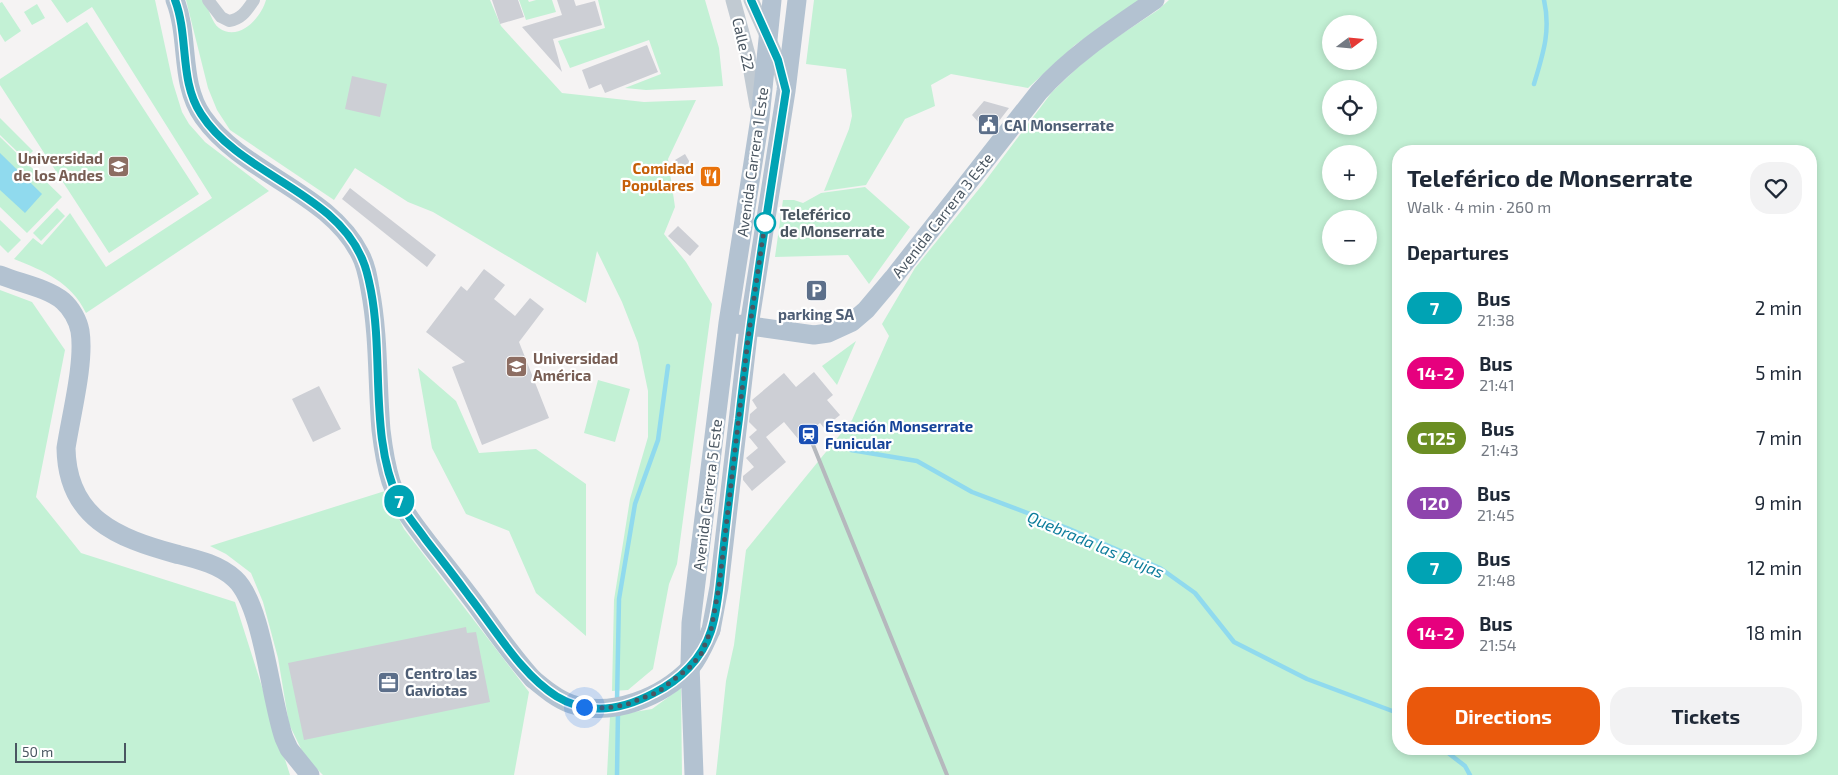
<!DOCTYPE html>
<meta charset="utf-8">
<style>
:root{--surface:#fff;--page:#f2f2f3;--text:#1f2937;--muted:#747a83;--accent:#ea580c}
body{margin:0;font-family:"Exo 2",sans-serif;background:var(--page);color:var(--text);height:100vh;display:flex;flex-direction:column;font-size:19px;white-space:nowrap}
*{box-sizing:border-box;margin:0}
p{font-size:16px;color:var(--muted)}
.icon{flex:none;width:28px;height:28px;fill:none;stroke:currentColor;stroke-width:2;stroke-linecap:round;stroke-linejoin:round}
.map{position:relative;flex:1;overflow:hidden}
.details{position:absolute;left:1392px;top:145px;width:425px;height:610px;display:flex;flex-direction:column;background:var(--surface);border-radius:20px;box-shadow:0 2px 8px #0003}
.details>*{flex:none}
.badge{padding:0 10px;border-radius:16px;font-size:18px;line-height:32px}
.needle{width:32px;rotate:74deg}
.fabs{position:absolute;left:1322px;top:15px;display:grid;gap:10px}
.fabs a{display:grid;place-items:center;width:55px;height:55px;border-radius:50%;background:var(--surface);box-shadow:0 2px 8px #0003;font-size:25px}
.scale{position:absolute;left:15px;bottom:12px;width:111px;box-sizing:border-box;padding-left:5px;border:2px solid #4a5661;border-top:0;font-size:14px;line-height:18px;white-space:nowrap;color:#4a5661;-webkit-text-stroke:4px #fff;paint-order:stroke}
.you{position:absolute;width:25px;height:25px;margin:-12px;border:4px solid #fff;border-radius:50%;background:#1a73e8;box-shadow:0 0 0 8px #1a73e833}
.map>.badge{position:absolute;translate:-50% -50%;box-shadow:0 0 0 2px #fff}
h2{padding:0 15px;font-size:19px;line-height:45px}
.round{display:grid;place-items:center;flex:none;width:52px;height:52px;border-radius:20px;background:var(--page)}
.summary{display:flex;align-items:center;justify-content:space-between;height:85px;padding:0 15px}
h1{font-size:24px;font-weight:700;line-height:38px}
.primary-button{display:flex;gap:10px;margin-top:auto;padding:10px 15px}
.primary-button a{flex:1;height:58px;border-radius:20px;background:var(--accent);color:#fff;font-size:20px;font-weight:700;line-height:58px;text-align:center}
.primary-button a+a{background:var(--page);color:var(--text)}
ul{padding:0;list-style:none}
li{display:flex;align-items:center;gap:15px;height:65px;padding:0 15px}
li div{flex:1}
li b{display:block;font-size:19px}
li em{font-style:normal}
li .badge{min-width:55px;font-weight:700;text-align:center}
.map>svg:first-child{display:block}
</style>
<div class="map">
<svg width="1838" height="775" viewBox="0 0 1838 775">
<rect width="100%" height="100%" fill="#f5f3f3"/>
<path fill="#c3f1d5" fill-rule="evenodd" d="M 51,0 L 155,0 L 173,83 L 182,112 L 189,124 L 205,142 L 269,191 L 86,313 C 71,282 44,271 14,259 L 33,238 L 42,245 L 70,213 L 106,267 L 212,198 L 92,7 L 67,23 Z
M 186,0 L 204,0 C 208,7 212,23 219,28 C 239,42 261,18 266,0 L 490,0 L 501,26 L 562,93 L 644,102 L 696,100 L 668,159 L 675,207 L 664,234 L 686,262 L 712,304 L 677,564 L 669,584 L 653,669 L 628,690 L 612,691 L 614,600 L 630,499 L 648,437 L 648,391 L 638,343 L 622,302 L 597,251 L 586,303 L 433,212 L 408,202 L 355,168 L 334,200 L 230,130 L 217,110 L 208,88 Z
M 519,0 L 528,0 L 529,2 L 536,0 L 552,0 L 556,12 L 526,20 Z
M 598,0 L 705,0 L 719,48 L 723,86 L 646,90 L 625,88 L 661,74 L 649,40 L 570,68 L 558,41 L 605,28 Z
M 814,0 L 1140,0 L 1075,45 L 1028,88 L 951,74 L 931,85 L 935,106 L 905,119 L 866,185 L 824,191 L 849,129 L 852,116 L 846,69 L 806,64 Z
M 1169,0 L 1838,0 L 1838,775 L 716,775 L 726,681 L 734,645 L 746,550 L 852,420 L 889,336 L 882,324 L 915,268 L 983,184 L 1052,92 L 1076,69 L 1102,47 L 1158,10 ZM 1331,24 L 1369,24 L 1369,61 L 1331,61 ZM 1331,89 L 1369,89 L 1369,126 L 1331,126 ZM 1399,151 L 1811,151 L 1811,749 L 1399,749 ZM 1331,154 L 1369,154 L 1369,191 L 1331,191 ZM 1331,219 L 1369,219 L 1369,256 L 1331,256 Z
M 2,2 L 21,31 L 5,42 L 0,34 L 0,3 Z
M 37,4 L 45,18 L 32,25 L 24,12 Z
M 87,22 L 199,194 L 109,253 L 0,85 L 0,79 Z
M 0,118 L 33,151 L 25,159 L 0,135 Z
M 0,137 L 62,197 L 27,233 L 0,207 Z
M 865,187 L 910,227 L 869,284 L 848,255 L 775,257 L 783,200 L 794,200 L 803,203 L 821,193 Z
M 57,208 L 65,216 L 41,241 L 33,233 Z
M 0,220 L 21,240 L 8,253 L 0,245 Z
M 0,290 L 32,302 L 65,350 L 36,497 L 81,553 L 235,602 L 290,775 L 0,775 Z
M 856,341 L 837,385 L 822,366 Z
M 418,368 L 456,401 L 479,453 L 536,449 L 586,484 L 586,636 L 536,593 L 509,531 L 466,514 L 432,448 Z
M 598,380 L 630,389 L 615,442 L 584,433 Z
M 385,491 L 404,529 L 529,692 L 514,775 L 323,775 L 305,757 L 289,724 L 278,658 L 263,602 L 251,573 L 226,554 L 210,546 Z
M 681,688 L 682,775 L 607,775 L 610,716 L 652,709 Z"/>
<path fill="#90daee" d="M 0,153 L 42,194 L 25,213 L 0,190 Z"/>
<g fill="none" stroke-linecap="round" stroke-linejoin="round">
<path stroke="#90daee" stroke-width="4.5" d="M 1534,84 C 1543,54 1551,31 1544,0
M 851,450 L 917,461 L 972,492 L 1067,528 L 1160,568 L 1195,593 L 1234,642 L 1307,679 L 1395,712 L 1399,714
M 617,701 L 619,599 L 635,504 L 658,440 L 668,366
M 1443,749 L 1465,766 L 1470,775
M 617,775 L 618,711"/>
</g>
<path fill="#cdcfd5" d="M 492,0 L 518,0 L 524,17 L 500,24 Z
M 557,0 L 574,0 L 576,6 L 595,1 L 602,25 L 553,39 L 562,72 L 522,27 L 562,15 Z
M 647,45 L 658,72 L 605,93 L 601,84 L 589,89 L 582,70 Z
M 352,76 L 387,84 L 380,117 L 345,109 Z
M 984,101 L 1009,108 L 989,134 L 972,115 Z
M 685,154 L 692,166 L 682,172 L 675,160 Z
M 350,188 L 436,255 L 427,267 L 342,199 Z
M 678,226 L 699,246 L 690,256 L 668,236 Z
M 484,269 L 505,285 L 494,299 L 515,316 L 530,298 L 544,309 L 519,342 L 549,418 L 482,445 L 452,367 L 465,362 L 426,332 L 461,286 L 467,291 Z
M 814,372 L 833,395 L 827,400 L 840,415 L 824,428 L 820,423 L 799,440 L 784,422 L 766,437 L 786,462 L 752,491 L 743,480 L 743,476 L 754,467 L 746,458 L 758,448 L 749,437 L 757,430 L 749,422 L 750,414 L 757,408 L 752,400 L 784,373 L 796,387 Z
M 319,386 L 341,429 L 313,442 L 292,399 Z
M 466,627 L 467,633 L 476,632 L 490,702 L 304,740 L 288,663 Z"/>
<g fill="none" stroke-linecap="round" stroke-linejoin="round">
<path stroke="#c1cad2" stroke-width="12" d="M 208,0 L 221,17 L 229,21 C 242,19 247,10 254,0"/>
<path stroke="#c1cad2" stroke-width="15" d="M 733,0 L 748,55 L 757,106
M 751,0 L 778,60 L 784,84"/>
<path stroke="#b3c2d1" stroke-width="19" d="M 175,0 C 190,38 179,83 203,117 C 243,174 329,192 360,254 C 366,265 368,277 370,289 C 379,336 377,383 381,430 C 383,447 386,466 391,482 C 399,506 414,524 429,544 C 444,563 459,582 474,602 C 493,628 511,655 533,679
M 0,275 C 19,283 48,288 63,301 C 71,308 78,320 80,331 C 85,362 71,415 66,448 C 67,518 117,538 176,554 C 196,559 219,564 235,579 C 263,605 270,698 284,738 L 289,749 L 310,775
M 737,324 L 814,335 L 828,333 L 852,322 L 866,310 L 893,278 L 1039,92 C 1072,55 1114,28 1155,0
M 711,630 L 719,587 L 749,326 L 786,91 L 797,0
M 694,775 L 690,664 L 691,623 L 728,323 L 760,118 L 772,0"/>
<path stroke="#b5b8bd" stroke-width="4" d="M 809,435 L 947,775"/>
<path stroke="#b3c2d1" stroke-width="19" d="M 533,679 C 545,689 557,699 571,704 C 612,718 662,697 691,667 C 700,656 705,643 711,630"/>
</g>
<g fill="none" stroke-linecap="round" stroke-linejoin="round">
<defs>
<path id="line" d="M 175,0 C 189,37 179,81 201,114 C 240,175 336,192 363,261 C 367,270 369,281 371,291 C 384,359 369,438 399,501 C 406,515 417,527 426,540 C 441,559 455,577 469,596 C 519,660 558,744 654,693 C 680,680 702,659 711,631 C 719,606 720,578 723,553 C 728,508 733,464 739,419 C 751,310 769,201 786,91 L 778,60 L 751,0"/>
</defs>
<use href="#line" stroke="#fff" stroke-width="11"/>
<use href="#line" stroke="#00a3b4" stroke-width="8"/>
<path stroke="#4a5661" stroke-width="5" stroke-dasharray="0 9" d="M 584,707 L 607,708 L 625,705 L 658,692 L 690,667 L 701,654 L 711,630 L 719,587 L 748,339 L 765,223"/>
</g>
<defs>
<symbol id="civic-square" viewBox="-11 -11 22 22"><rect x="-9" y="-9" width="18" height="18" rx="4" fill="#5c6f8a" stroke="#fff"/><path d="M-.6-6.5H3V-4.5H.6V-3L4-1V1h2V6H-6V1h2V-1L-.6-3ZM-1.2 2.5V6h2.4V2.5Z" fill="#fff"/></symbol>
<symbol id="university-square" viewBox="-11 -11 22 22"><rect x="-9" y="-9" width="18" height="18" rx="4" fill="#8d6e63" stroke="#fff"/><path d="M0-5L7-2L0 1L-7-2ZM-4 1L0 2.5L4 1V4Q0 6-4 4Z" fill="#fff"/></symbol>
<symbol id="restaurant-square" viewBox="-11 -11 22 22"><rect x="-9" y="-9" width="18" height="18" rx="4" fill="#e8710a" stroke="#fff"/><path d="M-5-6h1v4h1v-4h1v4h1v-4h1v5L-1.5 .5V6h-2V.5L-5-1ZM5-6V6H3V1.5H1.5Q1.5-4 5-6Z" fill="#fff"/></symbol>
<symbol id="parking-square" viewBox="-11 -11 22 22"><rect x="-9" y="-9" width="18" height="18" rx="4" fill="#5c6f8a" stroke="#fff"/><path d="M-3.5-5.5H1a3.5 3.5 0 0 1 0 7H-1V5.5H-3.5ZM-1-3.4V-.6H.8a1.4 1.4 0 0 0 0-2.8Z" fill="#fff"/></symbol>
<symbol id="station-square" viewBox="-11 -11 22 22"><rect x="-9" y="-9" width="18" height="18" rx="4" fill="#1a4fb4" stroke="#fff"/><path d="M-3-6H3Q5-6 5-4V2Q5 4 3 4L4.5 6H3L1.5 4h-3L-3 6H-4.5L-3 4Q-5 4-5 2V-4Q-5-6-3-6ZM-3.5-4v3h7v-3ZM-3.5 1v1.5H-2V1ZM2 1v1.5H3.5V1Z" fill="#fff"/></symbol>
<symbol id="office-square" viewBox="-11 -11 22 22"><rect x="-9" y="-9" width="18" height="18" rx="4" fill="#5c6f8a" stroke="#fff"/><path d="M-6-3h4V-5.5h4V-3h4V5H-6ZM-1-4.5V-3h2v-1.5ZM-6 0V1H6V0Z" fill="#fff"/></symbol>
</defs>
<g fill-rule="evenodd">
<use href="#civic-square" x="976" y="112" width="25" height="25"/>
<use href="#university-square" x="106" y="154" width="25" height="25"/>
<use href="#restaurant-square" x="698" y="164" width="25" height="25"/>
<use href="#parking-square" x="804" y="278" width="25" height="25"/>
<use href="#university-square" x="504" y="354" width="25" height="25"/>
<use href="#station-square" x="796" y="422" width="25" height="25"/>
<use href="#office-square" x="376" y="670" width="25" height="25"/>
</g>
<circle fill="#fff" stroke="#00a3b4" stroke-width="2.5" cx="765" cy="223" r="10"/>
<g text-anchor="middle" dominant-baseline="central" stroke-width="4.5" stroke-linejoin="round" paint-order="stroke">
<g font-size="15" fill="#4a5661" stroke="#fff">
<text transform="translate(744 44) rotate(77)">Calle 22</text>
<text transform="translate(752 162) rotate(-82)">Avenida Carrera 1 Este</text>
<text transform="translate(942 215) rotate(-52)">Avenida Carrera 3 Este</text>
<text transform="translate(707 495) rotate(-83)">Avenida Carrera 5 Este</text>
</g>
<g font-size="15" font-weight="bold" fill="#4e5e75" stroke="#fff" text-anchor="start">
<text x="1004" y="125">CAI Monserrate</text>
<text x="816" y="314" text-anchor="middle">parking SA</text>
<text x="405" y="673">Centro las<tspan x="405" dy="17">Gaviotas</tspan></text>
</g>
<g font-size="15" font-weight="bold" fill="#785e54" stroke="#fff" text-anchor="end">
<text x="103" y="158">Universidad<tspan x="103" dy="17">de los Andes</tspan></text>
<text x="533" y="358" text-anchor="start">Universidad<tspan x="533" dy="17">América</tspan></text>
</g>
<g font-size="15" font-weight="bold" fill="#c56008" stroke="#fff" text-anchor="end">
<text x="694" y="168">Comidad<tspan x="694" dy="17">Populares</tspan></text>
</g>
<g font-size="15" font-weight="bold" fill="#4a5661" stroke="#fff" text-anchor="start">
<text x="780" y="214">Teleférico<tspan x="780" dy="17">de Monserrate</tspan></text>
</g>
<g font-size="15" font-weight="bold" fill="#164399" stroke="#fff" text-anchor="start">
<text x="825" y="426">Estación Monserrate<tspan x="825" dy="17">Funicular</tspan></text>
</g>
<g font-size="16" font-style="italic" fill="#0c7c9b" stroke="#fff">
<text transform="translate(1096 544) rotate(23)">Quebrada las Brujas</text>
</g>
</g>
</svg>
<div class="fabs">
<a><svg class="needle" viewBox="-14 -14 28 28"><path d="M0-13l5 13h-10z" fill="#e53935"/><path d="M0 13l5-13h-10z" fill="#747a83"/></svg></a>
<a><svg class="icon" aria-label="locate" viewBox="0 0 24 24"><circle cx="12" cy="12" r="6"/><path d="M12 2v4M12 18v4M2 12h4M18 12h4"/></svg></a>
<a>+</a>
<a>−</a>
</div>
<div class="scale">50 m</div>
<div class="you" style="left:584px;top:707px"></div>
<b class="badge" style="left:399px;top:501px;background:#00a3b4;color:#fff">7</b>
<section class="details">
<div class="summary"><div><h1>Teleférico de Monserrate</h1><p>Walk · 4 min · 260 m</p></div><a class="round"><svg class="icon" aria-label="heart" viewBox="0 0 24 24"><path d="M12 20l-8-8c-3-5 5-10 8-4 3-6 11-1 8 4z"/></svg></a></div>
<h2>Departures</h2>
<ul>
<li><span class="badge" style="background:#00a3b4;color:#fff">7</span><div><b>Bus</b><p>21:38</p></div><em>2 min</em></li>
<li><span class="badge" style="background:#e6007e;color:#fff">14-2</span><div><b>Bus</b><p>21:41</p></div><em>5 min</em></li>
<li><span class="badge" style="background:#6b8e23;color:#fff">C125</span><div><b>Bus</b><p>21:43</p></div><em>7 min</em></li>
<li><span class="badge" style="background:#8e44ad;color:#fff">120</span><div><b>Bus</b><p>21:45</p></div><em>9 min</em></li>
<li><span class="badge" style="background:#00a3b4;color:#fff">7</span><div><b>Bus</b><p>21:48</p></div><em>12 min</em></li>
<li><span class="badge" style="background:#e6007e;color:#fff">14-2</span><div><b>Bus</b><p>21:54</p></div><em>18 min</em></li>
</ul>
<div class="primary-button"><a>Directions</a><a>Tickets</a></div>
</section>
</div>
